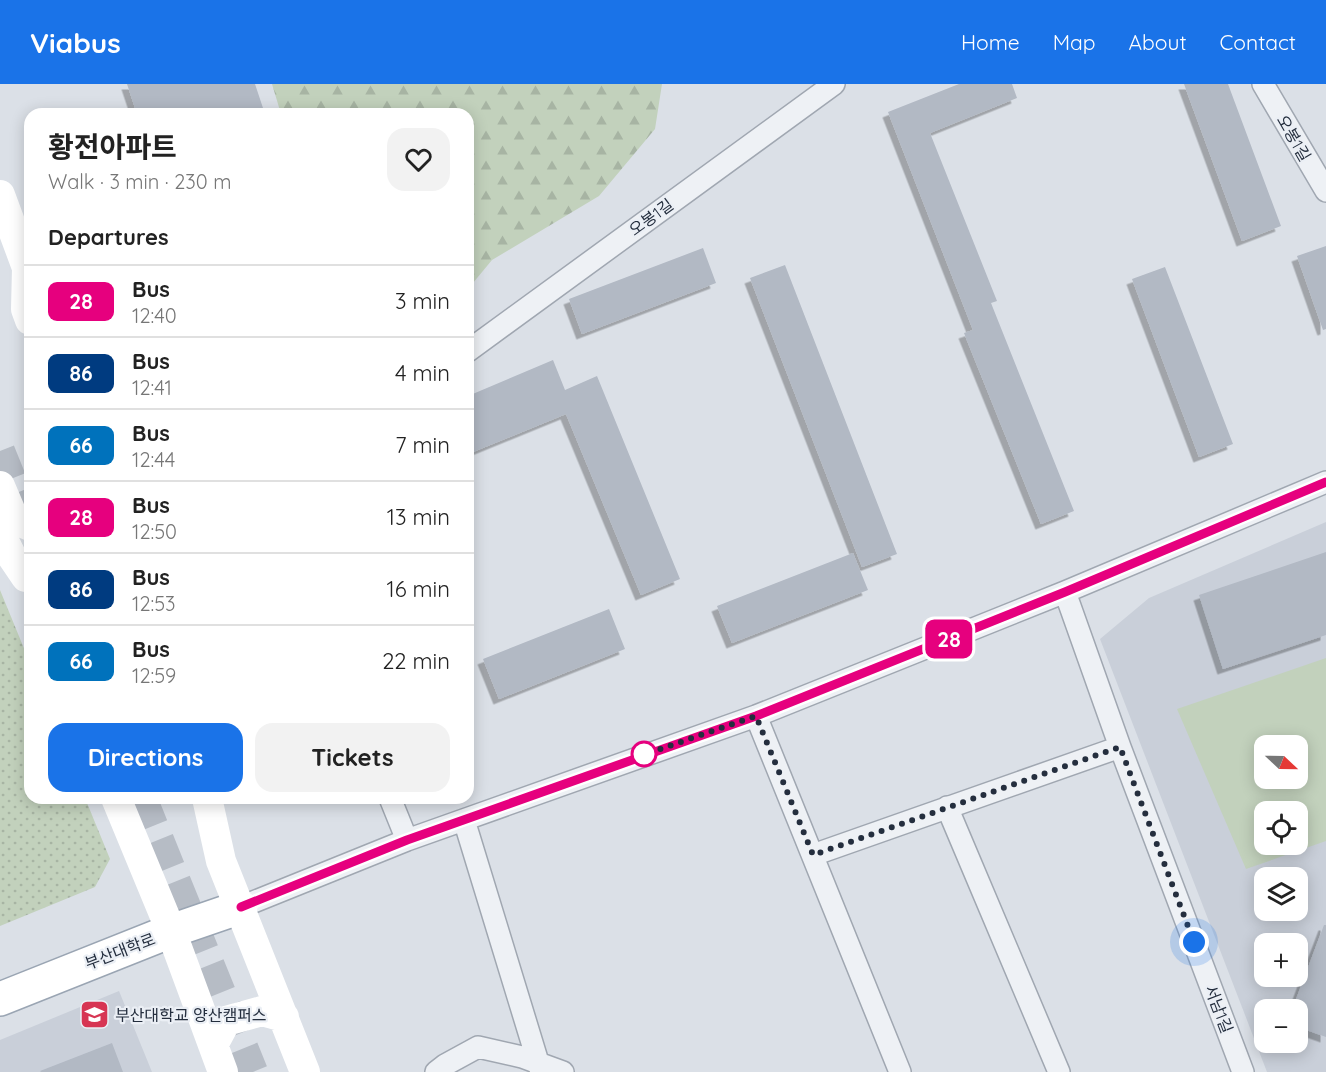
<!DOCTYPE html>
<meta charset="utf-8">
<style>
:root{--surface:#fff;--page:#f2f2f2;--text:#222;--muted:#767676;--line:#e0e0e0;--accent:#1a73e8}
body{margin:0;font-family:Quicksand,"Noto Sans KR",sans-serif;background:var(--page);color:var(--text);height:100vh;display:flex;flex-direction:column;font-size:22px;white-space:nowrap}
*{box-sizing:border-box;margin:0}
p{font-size:20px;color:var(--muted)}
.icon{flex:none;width:33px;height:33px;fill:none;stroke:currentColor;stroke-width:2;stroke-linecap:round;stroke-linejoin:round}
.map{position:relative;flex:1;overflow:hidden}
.side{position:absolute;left:24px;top:24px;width:450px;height:696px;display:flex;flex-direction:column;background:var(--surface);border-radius:18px;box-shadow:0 3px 15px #0003}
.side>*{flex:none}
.badge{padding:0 12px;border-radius:9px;font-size:21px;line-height:39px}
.needle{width:39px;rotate:112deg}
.controls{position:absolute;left:1254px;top:651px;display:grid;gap:12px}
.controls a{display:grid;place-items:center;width:54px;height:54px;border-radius:12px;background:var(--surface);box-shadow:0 3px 15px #0003;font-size:30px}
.you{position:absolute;width:30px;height:30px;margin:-15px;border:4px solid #fff;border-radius:50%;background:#1a73e8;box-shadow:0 0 0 9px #1a73e833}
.map>.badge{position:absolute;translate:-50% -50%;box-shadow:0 0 0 3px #fff}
h2{padding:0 24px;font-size:22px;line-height:54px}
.round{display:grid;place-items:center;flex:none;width:63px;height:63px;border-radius:18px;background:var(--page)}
.summary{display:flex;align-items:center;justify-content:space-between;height:102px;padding:0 24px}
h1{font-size:28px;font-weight:700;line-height:45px}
.action{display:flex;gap:12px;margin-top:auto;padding:12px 24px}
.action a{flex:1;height:69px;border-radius:18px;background:var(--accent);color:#fff;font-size:24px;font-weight:700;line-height:69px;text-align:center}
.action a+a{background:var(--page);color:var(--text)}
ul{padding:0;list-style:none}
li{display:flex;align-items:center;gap:18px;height:72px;padding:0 24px;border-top:2px solid var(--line)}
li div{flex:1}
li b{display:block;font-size:22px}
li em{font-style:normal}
li .badge{min-width:66px;font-weight:700;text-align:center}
header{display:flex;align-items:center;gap:36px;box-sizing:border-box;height:84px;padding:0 30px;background:var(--accent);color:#fff}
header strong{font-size:28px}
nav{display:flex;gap:33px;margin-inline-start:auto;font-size:21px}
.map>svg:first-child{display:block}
</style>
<header>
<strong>Viabus</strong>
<nav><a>Home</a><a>Map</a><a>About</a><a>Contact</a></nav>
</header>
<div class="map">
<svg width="1326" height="988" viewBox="0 0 1326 988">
<defs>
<pattern id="forest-firs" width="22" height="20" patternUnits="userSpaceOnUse" patternTransform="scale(1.5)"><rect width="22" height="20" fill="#c2d1bc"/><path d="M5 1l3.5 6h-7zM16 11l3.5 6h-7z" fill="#a7b4a3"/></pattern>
<pattern id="park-dots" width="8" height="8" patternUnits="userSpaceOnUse" patternTransform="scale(1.5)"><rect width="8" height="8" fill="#c2d1bc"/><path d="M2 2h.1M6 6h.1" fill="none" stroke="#a7b4a3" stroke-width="1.8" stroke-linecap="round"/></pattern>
<filter id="shadow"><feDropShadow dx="-5.5" dy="5.5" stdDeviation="0" flood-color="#0004"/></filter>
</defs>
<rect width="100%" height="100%" fill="#dbe0e7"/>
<path fill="#c9cfd9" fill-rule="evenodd" d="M 1326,438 L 1326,988 L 1267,988 L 1100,555 L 1149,514 ZM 1264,662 L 1298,662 L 1298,694 L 1264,694 ZM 1264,728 L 1298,728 L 1298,760 L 1264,760 ZM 1264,794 L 1298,794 L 1298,826 L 1264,826 ZM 1264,860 L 1298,860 L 1298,892 L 1264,892 ZM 1264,926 L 1298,926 L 1298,958 L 1264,958 Z
M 119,907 L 152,988 L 0,988 L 0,956 Z"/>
<path fill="url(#forest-firs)" d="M 272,0 L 662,0 L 655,45 L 599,112 L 492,176 L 468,205 L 468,30 L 281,30 Z"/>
<path fill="url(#park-dots)" d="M 0,506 L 30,579 L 30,714 L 85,714 L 110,775 L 95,803 L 0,842 Z"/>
<path fill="#c2d1bc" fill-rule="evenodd" d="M 1326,574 L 1326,757 L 1246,785 L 1177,625 ZM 1264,662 L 1298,662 L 1298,694 L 1264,694 ZM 1264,728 L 1298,728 L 1298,760 L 1264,760 Z"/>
<path fill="#b2b9c4" filter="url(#shadow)" d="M 127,0 L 255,0 L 265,30 L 137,30 Z
M 959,0 L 1012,0 L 1017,14 L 930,49 L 997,217 L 991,219 L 1074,427 L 1041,440 L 964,249 L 973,246 L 888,28 Z
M 1184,0 L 1228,0 L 1281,142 L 1242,157 Z
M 1326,162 L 1326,245 L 1323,246 L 1297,172 Z
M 703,164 L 716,199 L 582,250 L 569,215 Z
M 785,181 L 897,470 L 862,483 L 750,194 Z
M 1165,183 L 1233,360 L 1199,373 L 1132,195 Z
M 553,276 L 565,306 L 597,292 L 680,495 L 641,511 L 566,330 L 468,370 L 468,312 Z
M 1326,468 L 1326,551 L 1223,585 L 1199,511 Z
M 853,469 L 868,506 L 732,559 L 717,522 Z
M 609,525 L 625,565 L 499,615 L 483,575 Z
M 1324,841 L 1326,841 L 1326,953 L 1298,943 L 1298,926 L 1292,926 Z
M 112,959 L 123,988 L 41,988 L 40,987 Z"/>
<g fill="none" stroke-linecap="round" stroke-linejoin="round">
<path stroke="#b6bcc5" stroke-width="30" stroke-dasharray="30 15" stroke-linecap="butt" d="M 0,367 L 25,429
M 142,714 L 253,988"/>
<defs>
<path id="street" d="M 1263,0 L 1326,107
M 468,267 L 834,0
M 1065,508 L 1120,663 L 1243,988
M 756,632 L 900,988
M 390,714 L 407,756
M 947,723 L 1059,988
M 464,736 L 541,988
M 813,771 L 1120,663
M 241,823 L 407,756 L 756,632 L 1065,508 L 1326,398
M 436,988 L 445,981 L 478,963 L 522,973 L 563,988"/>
<path id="primary" d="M 0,915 L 171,847 L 241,823"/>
</defs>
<use href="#street" stroke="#a0a7b1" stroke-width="24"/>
<use href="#primary" stroke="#9aa5b3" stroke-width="36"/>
<use href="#street" stroke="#eef1f5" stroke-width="21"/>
<path stroke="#fff" stroke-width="30" d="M 0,111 L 30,192
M 27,183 L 26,225 L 30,236
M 0,402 L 14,435 L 30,442
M 0,449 L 11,471 L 26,493
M 116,714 L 171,847 L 223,988
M 207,714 L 221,777 L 305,988
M 213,961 L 226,937 L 262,927 L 284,933"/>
<use href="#primary" stroke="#fff" stroke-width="33"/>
</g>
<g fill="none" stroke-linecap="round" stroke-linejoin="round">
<defs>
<path id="line" d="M 241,823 L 407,756 L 756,632 L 1065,508 L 1326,398"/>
</defs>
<use href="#line" stroke="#fff" stroke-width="14"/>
<use href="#line" stroke="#e6007e" stroke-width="9"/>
<path stroke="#242e3e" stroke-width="6" stroke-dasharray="0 10.8" d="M 644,670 L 637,673 L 756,632 L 813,771 L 1120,663 L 1194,858"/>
</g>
<defs>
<symbol id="university-square" viewBox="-11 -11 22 22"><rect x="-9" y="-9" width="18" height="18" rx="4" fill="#d73553" stroke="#ebeff5"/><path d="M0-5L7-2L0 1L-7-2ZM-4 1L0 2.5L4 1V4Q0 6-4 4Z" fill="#fff"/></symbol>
</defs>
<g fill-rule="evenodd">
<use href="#university-square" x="78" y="914" width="33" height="33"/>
</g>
<circle fill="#fff" stroke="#e6007e" stroke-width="3" cx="644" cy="670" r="12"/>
<g text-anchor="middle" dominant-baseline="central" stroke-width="4.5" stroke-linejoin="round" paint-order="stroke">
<g font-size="16" fill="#242e3e" stroke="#ebeff5">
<text transform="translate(1294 54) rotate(60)">오봉1길</text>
<text transform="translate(651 133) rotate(-36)">오봉1길</text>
<text transform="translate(120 867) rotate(-21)">부산대학로</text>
<text transform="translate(1219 925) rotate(69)">서남1길</text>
</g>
<g font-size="16" fill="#242e3e" stroke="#ebeff5" text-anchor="start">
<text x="115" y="931">부산대학교 양산캠퍼스</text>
</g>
</g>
</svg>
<div class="controls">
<a><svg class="needle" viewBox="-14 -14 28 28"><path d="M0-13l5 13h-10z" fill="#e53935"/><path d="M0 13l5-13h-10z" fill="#767676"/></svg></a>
<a><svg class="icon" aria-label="locate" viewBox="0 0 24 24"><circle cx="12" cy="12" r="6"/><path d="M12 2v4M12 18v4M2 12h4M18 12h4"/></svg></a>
<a><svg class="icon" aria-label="layers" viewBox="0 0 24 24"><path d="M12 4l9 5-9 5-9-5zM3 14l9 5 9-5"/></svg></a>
<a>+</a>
<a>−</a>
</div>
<div class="you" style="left:1194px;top:858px"></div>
<b class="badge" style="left:949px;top:555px;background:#e6007e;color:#fff">28</b>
<section class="side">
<div class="summary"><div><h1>황전아파트</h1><p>Walk · 3 min · 230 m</p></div><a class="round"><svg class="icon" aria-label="heart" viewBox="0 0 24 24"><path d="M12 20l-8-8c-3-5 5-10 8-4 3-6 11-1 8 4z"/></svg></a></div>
<h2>Departures</h2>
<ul>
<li><span class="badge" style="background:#e6007e;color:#fff">28</span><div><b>Bus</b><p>12:40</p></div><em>3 min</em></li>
<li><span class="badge" style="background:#003b80;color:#fff">86</span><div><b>Bus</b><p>12:41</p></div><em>4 min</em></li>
<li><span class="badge" style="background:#0072bc;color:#fff">66</span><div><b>Bus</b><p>12:44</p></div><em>7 min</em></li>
<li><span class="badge" style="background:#e6007e;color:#fff">28</span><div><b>Bus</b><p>12:50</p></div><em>13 min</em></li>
<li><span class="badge" style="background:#003b80;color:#fff">86</span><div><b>Bus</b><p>12:53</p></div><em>16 min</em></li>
<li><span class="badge" style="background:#0072bc;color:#fff">66</span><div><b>Bus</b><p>12:59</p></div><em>22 min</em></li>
</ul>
<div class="action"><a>Directions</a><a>Tickets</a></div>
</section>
</div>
